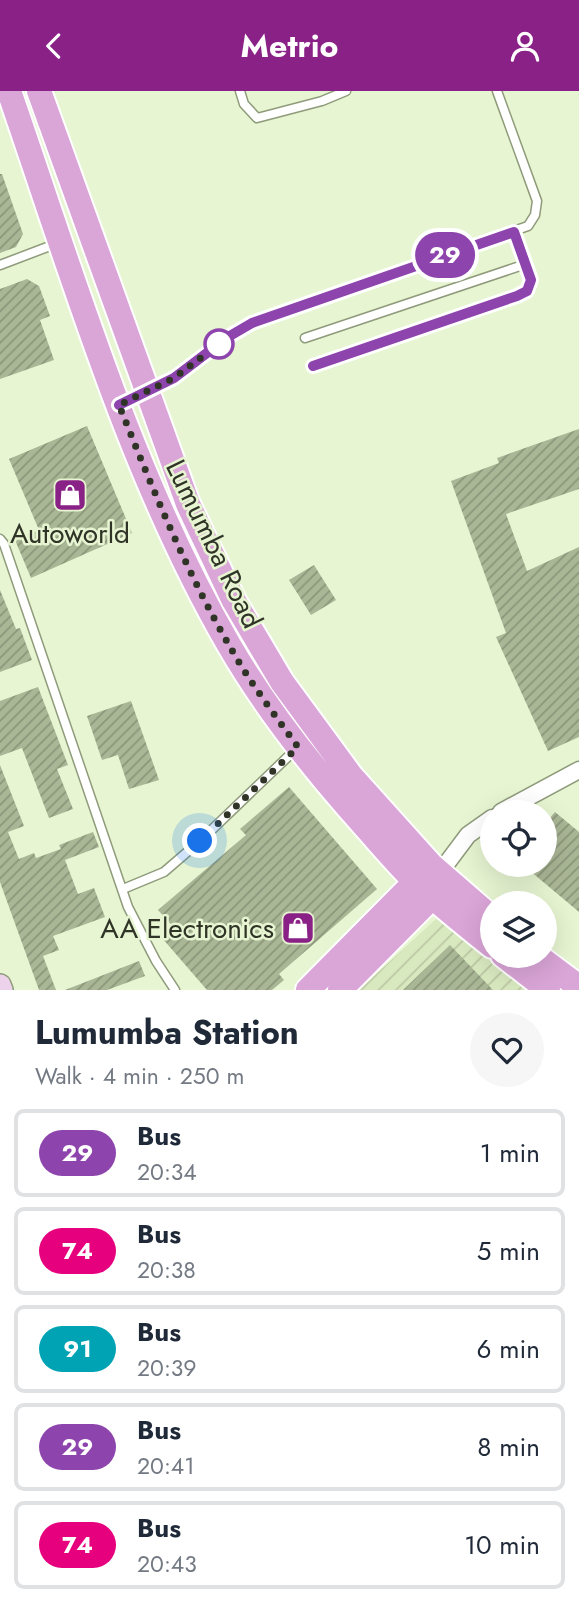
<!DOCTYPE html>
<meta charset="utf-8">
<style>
:root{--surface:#fff;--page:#f6f6f7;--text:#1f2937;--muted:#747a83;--line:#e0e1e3;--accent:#8a2186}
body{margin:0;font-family:Jost,sans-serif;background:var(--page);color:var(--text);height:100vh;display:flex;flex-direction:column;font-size:26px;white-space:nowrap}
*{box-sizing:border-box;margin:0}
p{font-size:23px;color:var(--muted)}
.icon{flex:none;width:38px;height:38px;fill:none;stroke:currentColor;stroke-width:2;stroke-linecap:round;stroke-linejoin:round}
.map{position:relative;height:899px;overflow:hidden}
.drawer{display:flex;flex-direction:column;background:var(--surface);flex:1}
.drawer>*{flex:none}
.badge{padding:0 14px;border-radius:23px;font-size:24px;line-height:46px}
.buttons{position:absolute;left:480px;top:709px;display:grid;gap:14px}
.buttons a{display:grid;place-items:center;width:77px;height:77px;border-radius:50%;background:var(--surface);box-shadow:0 7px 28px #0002;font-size:35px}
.you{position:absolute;width:35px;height:35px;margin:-18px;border:5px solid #fff;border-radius:50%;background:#1a73e8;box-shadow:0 0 0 10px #1a73e833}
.map>.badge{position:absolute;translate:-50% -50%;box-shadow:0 0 0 4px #fff}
.round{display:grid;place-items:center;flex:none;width:74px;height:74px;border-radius:37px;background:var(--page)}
.headline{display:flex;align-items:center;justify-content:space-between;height:119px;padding:0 35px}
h1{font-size:33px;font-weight:700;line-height:52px}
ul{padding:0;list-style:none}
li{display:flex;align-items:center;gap:21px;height:88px;margin:0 14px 10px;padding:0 21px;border:4px solid var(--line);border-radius:10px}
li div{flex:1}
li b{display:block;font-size:26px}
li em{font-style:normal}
li .badge{min-width:77px;font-weight:700;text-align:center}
header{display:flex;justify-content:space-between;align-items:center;height:91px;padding:0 35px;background:var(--accent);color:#fff;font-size:32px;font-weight:700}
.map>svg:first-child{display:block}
</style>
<header><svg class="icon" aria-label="back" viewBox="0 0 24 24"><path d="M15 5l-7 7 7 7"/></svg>Metrio<svg class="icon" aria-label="person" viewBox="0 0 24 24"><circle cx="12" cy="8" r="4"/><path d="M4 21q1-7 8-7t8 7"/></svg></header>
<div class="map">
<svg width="579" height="899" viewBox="0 0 579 899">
<defs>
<pattern id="industrial-furrows" width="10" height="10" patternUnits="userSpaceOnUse" patternTransform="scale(1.75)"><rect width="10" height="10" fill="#d9e9bf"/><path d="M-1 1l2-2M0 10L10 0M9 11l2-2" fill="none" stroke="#bbc8a4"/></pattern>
<pattern id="building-hatch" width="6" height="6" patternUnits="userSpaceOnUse" patternTransform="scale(1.75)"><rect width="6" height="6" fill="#aab796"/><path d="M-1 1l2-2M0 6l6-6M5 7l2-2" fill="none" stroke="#8b967a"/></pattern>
</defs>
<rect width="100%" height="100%" fill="#e7f5d2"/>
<path fill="url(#industrial-furrows)" d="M 437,827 L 517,891 L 531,899 L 359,899 Z"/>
<path fill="url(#building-hatch)" d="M 0,83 L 2,83 L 23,143 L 16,156 L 0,162 Z
M 27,188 L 39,195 L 50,225 L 40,229 L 54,269 L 0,288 L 0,198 Z
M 87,335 L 132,442 L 31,487 L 15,449 L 39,439 L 9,368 Z
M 579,338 L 579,398 L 506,423 L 527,480 L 579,456 L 579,646 L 548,660 L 496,546 L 506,542 L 451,390 L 499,372 L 497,367 Z
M 314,474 L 336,509 L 311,524 L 289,489 Z
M 0,499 L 16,538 L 20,537 L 32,569 L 0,581 Z
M 38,596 L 68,674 L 57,678 L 73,718 L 49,727 L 22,657 L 0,665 L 0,610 Z
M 131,610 L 159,689 L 129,698 L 118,664 L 102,669 L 87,625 Z
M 0,674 L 24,735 L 8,741 L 19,768 L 34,762 L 36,767 L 61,758 L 59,754 L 93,741 L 99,756 L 65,769 L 78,803 L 94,797 L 105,826 L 53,845 L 59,859 L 43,865 L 56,899 L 39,899 L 0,791 Z
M 289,696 L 377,798 L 279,883 L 284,889 L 272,899 L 207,899 L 162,847 L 174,837 L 158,819 L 246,744 L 240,738 Z
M 555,721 L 579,741 L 579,821 L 523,774 L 544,774 L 544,734 Z
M 450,854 L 493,899 L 403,899 Z
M 139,870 L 145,885 L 107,899 L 65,899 Z"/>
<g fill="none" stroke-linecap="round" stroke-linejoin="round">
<defs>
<path id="service" d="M 240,0 L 244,13 L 257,27 L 322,10 L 346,0
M 0,174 L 58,152
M 305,247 L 526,173
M 313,275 L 517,205 L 527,200 L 531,189 L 514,141
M 121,313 L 174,287 L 227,246 L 252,231 L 528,135 L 535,124 L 537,110 L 497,0
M 0,448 L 4,453 L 128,816 L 156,870 L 175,899
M 123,798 L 164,781 L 200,750 L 296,658"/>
<path id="minor" d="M 501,721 L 579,679
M 447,772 L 468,744 L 492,727"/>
<path id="secondary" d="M 0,894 L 2,899"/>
<path id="primary" d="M 9,0 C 73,185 131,385 229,554 C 266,618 312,676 362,732 C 380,752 399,775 419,794 C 442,815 467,835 492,855
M 39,0 L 188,413 L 234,510 L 282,591 L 351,685 L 431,774 L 492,827
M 503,864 L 548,899
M 536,864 L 579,896
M 308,899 L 426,780
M 340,899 L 443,795"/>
</defs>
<use href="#service" stroke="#8f9b7b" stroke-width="11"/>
<use href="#minor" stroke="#8f9b7b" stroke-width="19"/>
<use href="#secondary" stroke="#8f9b7b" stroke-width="24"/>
<use href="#primary" stroke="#fff" stroke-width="28"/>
<use href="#service" stroke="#fff" stroke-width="8"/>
<use href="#minor" stroke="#fff" stroke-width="16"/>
<use href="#secondary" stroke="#edd2eb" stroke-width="21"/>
<use href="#primary" stroke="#daa5d7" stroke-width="24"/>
</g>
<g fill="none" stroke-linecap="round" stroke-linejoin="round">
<defs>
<path id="line" d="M 119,314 L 174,287 L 228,246 L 252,232 L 514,141 L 531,189 L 527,200 L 517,205 L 313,275"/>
</defs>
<use href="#line" stroke="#fff" stroke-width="16"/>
<use href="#line" stroke="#8e44ad" stroke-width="10"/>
<path stroke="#2f3427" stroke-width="7" stroke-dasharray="0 12.6" d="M 200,750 L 298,656 C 274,623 249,590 229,554 C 185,478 152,396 119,314 L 174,287 L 219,253"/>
</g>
<defs>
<symbol id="shop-square" viewBox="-11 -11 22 22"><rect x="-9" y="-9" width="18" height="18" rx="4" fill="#8a2186" stroke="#e7f5d2"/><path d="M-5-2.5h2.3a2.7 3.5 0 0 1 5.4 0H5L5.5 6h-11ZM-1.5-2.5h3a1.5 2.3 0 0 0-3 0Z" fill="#fff"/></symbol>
</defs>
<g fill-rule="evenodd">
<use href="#shop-square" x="51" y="385" width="38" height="38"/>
<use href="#shop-square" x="279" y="818" width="38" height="38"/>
</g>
<circle fill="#fff" stroke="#8e44ad" stroke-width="3.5" cx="219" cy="253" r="14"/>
<g text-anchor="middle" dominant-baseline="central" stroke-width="5" stroke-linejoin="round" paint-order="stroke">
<g font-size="28" fill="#2f3427" stroke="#e7f5d2">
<text x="70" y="442">Autoworld</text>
<text x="274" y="837" text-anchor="end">AA Electronics</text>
</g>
<g font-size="28" fill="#2f3427" stroke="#e7f5d2">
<text transform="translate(214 453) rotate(64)">Lumumba Road</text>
</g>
</g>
</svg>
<div class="buttons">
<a><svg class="icon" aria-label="locate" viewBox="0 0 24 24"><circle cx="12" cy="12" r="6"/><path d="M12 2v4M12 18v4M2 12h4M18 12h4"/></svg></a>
<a><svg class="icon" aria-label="layers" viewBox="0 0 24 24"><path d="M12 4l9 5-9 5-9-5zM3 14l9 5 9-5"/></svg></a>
</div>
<div class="you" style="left:200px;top:750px"></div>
<b class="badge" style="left:445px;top:164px;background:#8e44ad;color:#fff">29</b>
</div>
<section class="drawer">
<div class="headline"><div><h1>Lumumba Station</h1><p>Walk · 4 min · 250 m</p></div><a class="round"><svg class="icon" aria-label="heart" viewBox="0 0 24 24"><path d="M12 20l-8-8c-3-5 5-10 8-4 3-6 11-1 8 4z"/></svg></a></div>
<ul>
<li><span class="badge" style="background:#8e44ad;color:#fff">29</span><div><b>Bus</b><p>20:34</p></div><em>1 min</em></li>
<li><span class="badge" style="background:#e6007e;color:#fff">74</span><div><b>Bus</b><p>20:38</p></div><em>5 min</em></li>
<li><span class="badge" style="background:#00a3b4;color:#fff">91</span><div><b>Bus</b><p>20:39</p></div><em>6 min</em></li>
<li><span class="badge" style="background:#8e44ad;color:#fff">29</span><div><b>Bus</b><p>20:41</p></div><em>8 min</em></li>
<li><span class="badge" style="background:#e6007e;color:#fff">74</span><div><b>Bus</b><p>20:43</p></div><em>10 min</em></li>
</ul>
</section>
